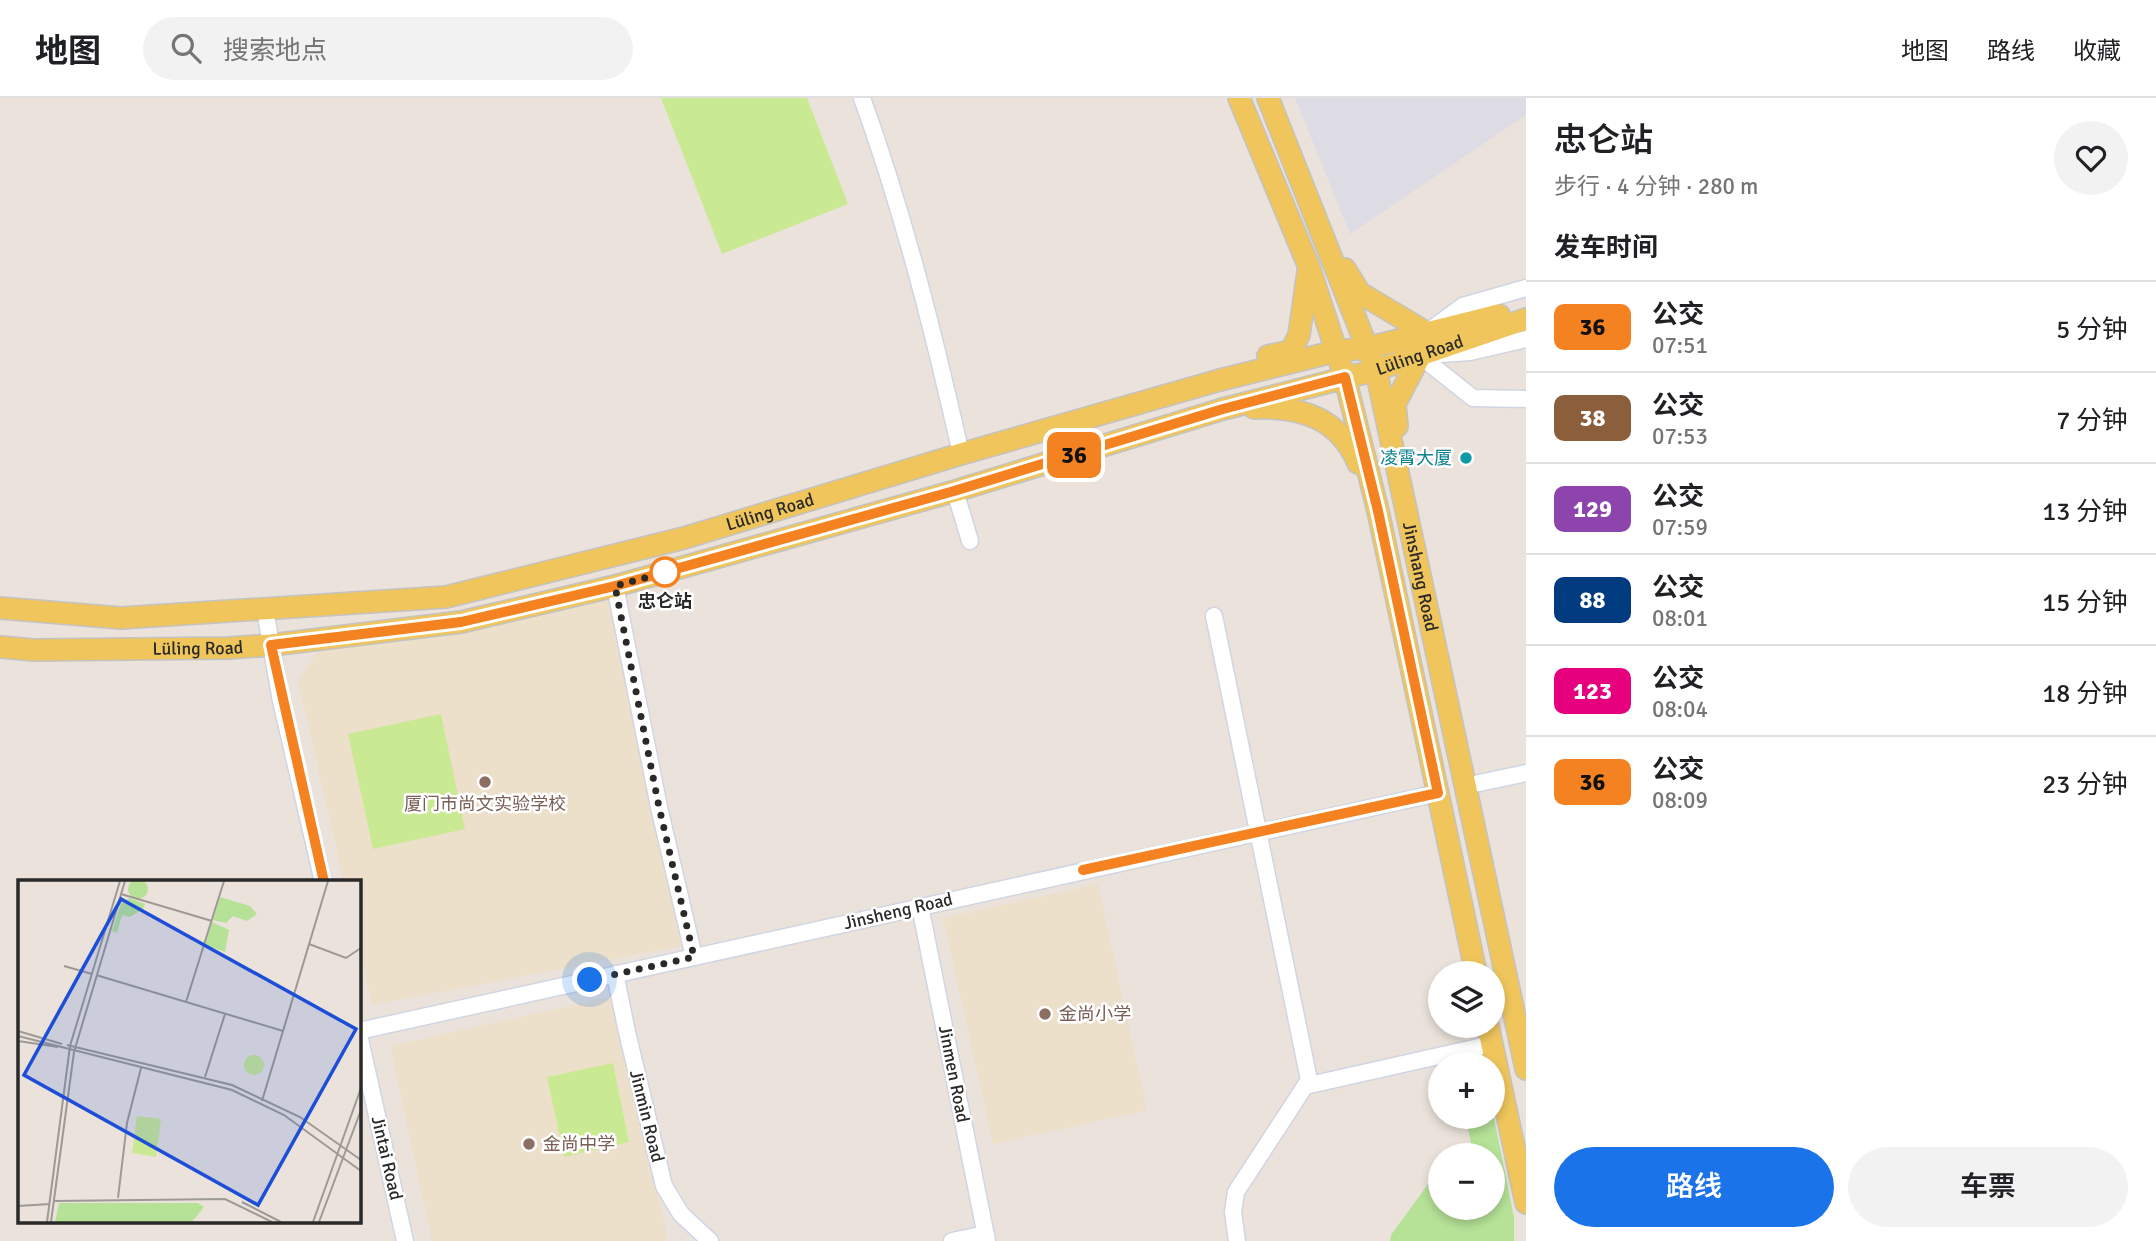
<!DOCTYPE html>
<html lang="zh">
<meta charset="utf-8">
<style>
:root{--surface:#fff;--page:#f2f2f2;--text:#202124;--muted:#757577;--line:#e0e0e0;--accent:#1a73e8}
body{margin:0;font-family:Signika,"Noto Sans SC",sans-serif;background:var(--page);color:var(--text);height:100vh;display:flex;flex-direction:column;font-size:26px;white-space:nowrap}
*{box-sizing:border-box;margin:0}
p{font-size:23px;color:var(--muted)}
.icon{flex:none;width:38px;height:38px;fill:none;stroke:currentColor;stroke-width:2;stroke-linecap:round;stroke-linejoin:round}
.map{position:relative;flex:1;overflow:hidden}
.details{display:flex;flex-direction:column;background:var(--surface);width:630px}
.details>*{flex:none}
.badge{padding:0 14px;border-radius:10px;font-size:24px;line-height:46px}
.fabs{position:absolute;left:1428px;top:863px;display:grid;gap:14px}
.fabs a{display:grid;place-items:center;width:77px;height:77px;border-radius:50%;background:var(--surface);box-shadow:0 4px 10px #0003;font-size:35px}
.you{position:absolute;width:35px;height:35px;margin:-18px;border:5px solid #fff;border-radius:50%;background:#1a73e8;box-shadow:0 0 0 10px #1a73e833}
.map>.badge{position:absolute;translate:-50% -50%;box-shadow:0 0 0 4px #fff}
h2{padding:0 28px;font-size:26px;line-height:63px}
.round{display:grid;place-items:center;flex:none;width:74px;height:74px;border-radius:37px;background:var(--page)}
.headline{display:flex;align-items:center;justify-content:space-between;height:119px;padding:0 28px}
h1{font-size:33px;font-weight:600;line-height:52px}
.button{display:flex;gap:14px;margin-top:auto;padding:14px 28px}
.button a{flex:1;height:80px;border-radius:42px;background:var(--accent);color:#fff;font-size:28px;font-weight:600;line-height:80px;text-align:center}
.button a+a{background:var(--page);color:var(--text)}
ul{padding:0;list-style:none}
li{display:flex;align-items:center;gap:21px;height:91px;padding:0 28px;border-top:2px solid var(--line)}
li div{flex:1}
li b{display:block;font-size:26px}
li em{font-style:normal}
li .badge{min-width:77px;font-weight:700;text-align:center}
header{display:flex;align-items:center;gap:42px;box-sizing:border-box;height:98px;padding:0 35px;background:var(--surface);border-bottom:2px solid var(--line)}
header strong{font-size:33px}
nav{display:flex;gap:38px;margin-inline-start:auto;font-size:24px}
.search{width:490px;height:63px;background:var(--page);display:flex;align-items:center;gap:18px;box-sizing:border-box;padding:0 24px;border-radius:38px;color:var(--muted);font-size:26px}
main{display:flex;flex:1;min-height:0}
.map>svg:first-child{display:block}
</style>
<header>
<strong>地图</strong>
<div class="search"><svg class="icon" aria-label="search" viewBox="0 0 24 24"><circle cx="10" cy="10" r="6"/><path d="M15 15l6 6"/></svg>搜索地点</div>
<nav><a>地图</a><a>路线</a><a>收藏</a></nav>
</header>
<main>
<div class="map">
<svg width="1526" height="1143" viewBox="0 0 1526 1143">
<rect width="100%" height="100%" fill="#ebe3db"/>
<path fill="#dddce4" d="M 1295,0 L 1526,0 L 1526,17 L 1350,136 Z"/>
<path fill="#ede0ca" d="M 610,502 L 682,848 L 372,907 L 359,850 L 359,784 L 344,784 L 298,583 L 317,553 L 464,534 Z
M 1098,786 L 1147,1012 L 993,1046 L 943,820 Z
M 614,898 L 668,1143 L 432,1143 L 390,948 Z"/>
<path fill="#b5e297" d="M 1493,1015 L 1514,1119 L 1514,1143 L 1390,1143 L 1391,1137 L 1431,1082 L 1440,1077 L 1440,1110 L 1493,1110 L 1493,1057 L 1474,1057 L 1465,1019 L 1493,1018 Z"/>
<path fill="#cae993" d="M 661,0 L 807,0 L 848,106 L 722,156 Z
M 441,616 L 465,731 L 373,751 L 348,636 Z
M 613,965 L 629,1044 L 564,1059 L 547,979 Z"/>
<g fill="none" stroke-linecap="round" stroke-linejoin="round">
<defs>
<path id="minor" d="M 862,0 C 904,116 934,236 961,356
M 1433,230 L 1463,208 L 1526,190
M 1440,256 L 1470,254 L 1526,241
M 1420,258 L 1473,300 L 1526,301
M 955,393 L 970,443
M 615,488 L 659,709 L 694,859
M 265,512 L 281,603 L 323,784
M 1214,518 L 1309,982 L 1236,1094 L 1233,1114 L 1237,1143
M 1465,688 L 1526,675
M 920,808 L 987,1143
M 615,876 L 627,934 L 664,1088 L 681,1116 L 710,1143
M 359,933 L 1438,695
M 359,937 L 405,1143
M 1305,988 L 1492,946
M 952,1143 L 986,1136"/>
<g id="major">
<path d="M 1239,0 L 1309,169 L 1345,280 L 1378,413 L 1476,875"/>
<path id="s1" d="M 1268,0 L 1376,272 L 1526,971"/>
<path d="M 1345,171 L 1360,195 L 1427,235"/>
<path d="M 1268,258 L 1291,253 L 1299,237 L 1308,174"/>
<path d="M 1254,310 C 1301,308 1339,320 1358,365"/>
<path d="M 1397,328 L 1395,306 L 1420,258"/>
<path id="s2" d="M 0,510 L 121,520 L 446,499 L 684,440 L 961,356 L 1220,282 L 1337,253 L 1367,250 L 1499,217"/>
<path id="s3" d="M 0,549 L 34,552 L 229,550 L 271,547 L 461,524 L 615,488 L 955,393 L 1223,311 L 1376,272 L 1526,221"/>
<path d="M 1488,928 L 1526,1105"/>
</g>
</defs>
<use href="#minor" stroke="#d0d5e2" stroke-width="19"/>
<use href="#major" stroke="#c3c3c3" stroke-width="24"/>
<use href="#minor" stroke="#fff" stroke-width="16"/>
<use href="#major" stroke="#efc55c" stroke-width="21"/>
</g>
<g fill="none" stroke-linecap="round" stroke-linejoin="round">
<defs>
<path id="line" d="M 324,784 L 271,547 L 461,524 L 615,488 L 954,393 L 1223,311 L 1345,279 L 1378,413 L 1438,695 L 1083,772"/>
</defs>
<use href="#line" stroke="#fff" stroke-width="16"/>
<use href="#line" stroke="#f58220" stroke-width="10"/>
<path stroke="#292929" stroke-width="7" stroke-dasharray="0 12.6" d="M 590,882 L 694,859 L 659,709 L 615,488 L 667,474 L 665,474"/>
</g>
<circle fill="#0f9aa8" stroke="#fff" stroke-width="2.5" cx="1466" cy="360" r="7"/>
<circle fill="#fff" stroke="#f58220" stroke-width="3.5" cx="665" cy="474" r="14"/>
<g fill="#8d6e63" stroke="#fff" stroke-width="2.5">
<circle cx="485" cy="684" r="7"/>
<circle cx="1045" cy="916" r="7"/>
<circle cx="529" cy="1046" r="7"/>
</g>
<g text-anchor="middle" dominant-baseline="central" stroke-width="5" stroke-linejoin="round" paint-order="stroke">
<g font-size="18" fill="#292929" stroke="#fff">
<text stroke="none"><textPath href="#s3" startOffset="1458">Lüling Road</textPath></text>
<text stroke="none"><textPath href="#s2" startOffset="782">Lüling Road</textPath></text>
<text stroke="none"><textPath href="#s1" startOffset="504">Jinshang Road</textPath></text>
<text stroke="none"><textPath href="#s3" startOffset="198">Lüling Road</textPath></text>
<text transform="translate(898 813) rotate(-13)">Jinsheng Road</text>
<text transform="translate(954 976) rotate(79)">Jinmen Road</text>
<text transform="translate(647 1018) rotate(76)">Jinmin Road</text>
<text transform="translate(387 1060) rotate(77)">Jintai Road</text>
</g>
<g font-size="18" fill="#0d838f" stroke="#fff" text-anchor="end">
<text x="1452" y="360">凌霄大厦</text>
</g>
<g font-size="18" font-weight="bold" fill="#292929" stroke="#fff">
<text x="665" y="503">忠仑站</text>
</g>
<g font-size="18" fill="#785e54" stroke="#fff" text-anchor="start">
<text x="485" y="706" text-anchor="middle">厦门市尚文实验学校</text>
<text x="1059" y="916">金尚小学</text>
<text x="543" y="1046">金尚中学</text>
</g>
</g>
<g transform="translate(18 782)">
<rect width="343" height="343" fill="#ebe3db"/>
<path d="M110 9a10 10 0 1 1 20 0a10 10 0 1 1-20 0ZM 202,17 L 232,26 L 239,34 L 229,41 L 215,36 L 208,43 L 195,40 ZM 111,18 L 127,24 L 125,29 L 112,37 L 104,35 L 99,53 L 94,51 L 103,24 ZM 194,42 L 211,50 L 207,72 L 187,65 ZM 41,323 L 180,323 L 186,327 L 174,342 L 37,342 Z" fill="#b5e297"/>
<path d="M226 185a10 10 0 1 1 20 0a10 10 0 1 1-20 0ZM 119,236 L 143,239 L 138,277 L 114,273 Z" fill="#cae993"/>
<path fill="none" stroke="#9d9994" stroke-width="2" d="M 103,14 L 194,41M 291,64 L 328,78 L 343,68M 46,86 L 74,94M 78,95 L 265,151M 168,122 L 206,1M 0,151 L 44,164M 0,156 L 214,210 L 266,235 L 343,291M 0,161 L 40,167M 49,165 L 214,205 L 282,237 L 343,280M 187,197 L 207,134M 244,221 L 310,1M 100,318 L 109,243 L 123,188M 36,321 L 207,319 L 254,342M 224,322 L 263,342M 0,326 L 32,324M 29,342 L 52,166 L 102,1M 33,342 L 56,172 L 107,1M 295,342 L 343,208M 301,342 L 343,230"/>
<path fill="#1d4ed8" fill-opacity="0.15" stroke="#1d4ed8" stroke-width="3.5" d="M 103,19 L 338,149 L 240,325 L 6,195 Z"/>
<rect width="343" height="343" fill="none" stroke="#292929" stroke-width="3.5"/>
</g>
</svg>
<div class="fabs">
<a><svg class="icon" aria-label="layers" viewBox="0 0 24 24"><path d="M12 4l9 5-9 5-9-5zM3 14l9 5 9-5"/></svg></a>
<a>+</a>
<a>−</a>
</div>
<div class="you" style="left:590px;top:882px"></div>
<b class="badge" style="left:1074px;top:357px;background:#f58220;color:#111">36</b>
</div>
<section class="details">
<div class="headline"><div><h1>忠仑站</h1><p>步行 · 4 分钟 · 280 m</p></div><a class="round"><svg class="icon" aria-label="heart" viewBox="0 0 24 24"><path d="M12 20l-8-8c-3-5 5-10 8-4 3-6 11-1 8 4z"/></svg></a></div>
<h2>发车时间</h2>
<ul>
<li><span class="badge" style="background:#f58220;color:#111">36</span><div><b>公交</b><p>07:51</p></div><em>5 分钟</em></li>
<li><span class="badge" style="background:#8b5e3c;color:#fff">38</span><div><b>公交</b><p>07:53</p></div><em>7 分钟</em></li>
<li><span class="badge" style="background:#8e44ad;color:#fff">129</span><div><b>公交</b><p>07:59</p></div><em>13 分钟</em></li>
<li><span class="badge" style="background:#003b80;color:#fff">88</span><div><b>公交</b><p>08:01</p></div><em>15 分钟</em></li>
<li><span class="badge" style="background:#e6007e;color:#fff">123</span><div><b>公交</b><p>08:04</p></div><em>18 分钟</em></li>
<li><span class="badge" style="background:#f58220;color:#111">36</span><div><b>公交</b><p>08:09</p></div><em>23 分钟</em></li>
</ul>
<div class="button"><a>路线</a><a>车票</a></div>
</section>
</main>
